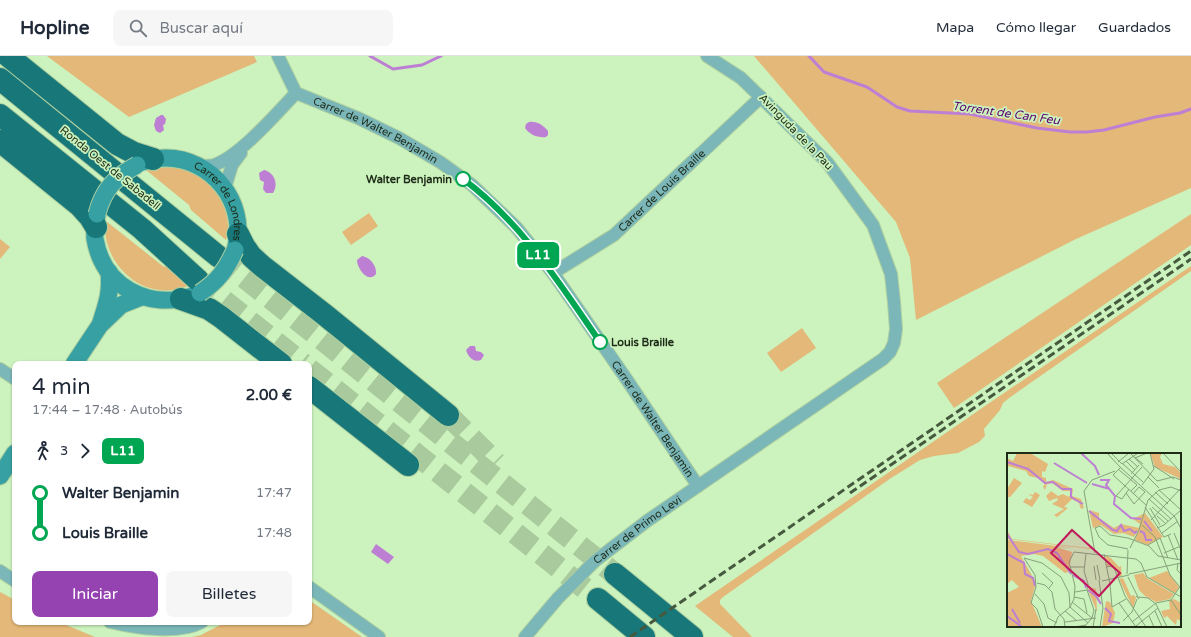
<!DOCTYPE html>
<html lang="es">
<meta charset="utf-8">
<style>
:root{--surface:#fff;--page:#f6f6f7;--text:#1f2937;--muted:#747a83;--line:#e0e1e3;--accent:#9643b2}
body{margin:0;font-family:"Varela Round",sans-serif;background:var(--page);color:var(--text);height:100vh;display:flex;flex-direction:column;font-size:15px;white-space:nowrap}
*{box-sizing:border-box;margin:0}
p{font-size:13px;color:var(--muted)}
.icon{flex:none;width:22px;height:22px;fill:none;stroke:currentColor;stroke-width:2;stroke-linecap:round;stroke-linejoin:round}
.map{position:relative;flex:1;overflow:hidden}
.panel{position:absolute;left:12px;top:305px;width:300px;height:264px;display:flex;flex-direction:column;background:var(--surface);border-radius:8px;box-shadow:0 1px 3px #0004}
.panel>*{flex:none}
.badge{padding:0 8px;border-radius:6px;font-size:14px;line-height:26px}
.map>.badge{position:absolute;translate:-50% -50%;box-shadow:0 0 0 2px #fff}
.legs{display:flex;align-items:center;gap:6px;height:44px;padding:0 20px;font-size:13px}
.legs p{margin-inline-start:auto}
.summary{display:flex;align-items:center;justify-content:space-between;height:68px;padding:0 20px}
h1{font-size:22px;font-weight:600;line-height:30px}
.primary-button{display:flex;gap:8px;margin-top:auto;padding:8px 20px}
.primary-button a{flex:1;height:46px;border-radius:8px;background:var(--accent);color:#fff;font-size:16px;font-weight:600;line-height:46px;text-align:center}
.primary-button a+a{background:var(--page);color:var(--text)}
ul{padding:0 20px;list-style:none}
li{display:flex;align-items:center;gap:14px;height:40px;font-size:15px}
li i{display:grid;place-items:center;width:6px;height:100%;margin:0 5px;background:currentColor}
li i::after{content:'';width:10px;height:10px;margin:-5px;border:3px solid;border-radius:50%;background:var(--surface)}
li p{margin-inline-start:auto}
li:first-child i{background:linear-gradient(#0000 50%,currentColor 0)}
li:last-child i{background:linear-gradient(currentColor 50%,#0000 0)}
header{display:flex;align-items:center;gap:24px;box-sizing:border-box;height:56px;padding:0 20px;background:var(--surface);border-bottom:1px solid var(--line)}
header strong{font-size:19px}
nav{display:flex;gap:22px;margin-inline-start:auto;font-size:14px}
.search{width:280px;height:36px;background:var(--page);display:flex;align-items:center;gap:10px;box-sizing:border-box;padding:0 14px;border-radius:8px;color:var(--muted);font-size:15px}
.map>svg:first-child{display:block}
</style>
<header>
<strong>Hopline</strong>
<div class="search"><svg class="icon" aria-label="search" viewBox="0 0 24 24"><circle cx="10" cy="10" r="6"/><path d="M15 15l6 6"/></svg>Buscar aquí</div>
<nav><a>Mapa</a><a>Cómo llegar</a><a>Guardados</a></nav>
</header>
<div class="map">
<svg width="1191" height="581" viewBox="0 0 1191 581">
<rect width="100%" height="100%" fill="#ccf2bd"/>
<path fill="#e3b878" d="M 47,0 L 254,0 L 257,6 L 129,61 Z
M 754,0 L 1191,0 L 1191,132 L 1076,183 L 916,264 L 910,202 L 896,166 Z
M 167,111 C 173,112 180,112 186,114 C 213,123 235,155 226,184 L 191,154 L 189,149 L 146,114 Z
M 369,157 L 378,170 L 351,189 L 342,176 Z
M 1191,158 L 1191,189 L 954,352 L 937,327 Z
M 106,165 L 164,211 L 166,209 L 190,229 C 156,245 119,224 108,190 C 105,182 105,173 106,165 Z
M 0,183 L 10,191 L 0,203 Z
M 1191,210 L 1191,215 L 1009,342 L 1003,347 L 1000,354 L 984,373 L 985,380 L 979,386 L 958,397 L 934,400 L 920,404 L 891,422 L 723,541 L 720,544 L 720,548 L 752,581 L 733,581 L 695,550 L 985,350 Z
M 802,272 L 816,292 L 781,316 L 767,297 Z
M 0,536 L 15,544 L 15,566 L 59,566 L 95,581 L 0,581 Z
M 309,544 L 362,581 L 192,581 L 201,579 L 226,566 L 309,566 Z"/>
<path fill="#bd7fd4" d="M 161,59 L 163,59 L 166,63 L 165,68 L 163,69 L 164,74 L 160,77 L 156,75 L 154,69 L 156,62 Z
M 529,66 C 537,65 543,69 548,75 L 548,79 L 546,81 C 538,82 530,79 525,72 L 526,68 Z
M 264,114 C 274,116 279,128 273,137 L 266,137 L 263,133 L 264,126 L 260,124 L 259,117 Z
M 362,200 C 370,201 377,210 376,218 C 368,228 357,212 357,204 Z
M 470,290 L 475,290 L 476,295 L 481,296 L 484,299 L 481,304 C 474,307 468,301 466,294 Z
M 376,488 L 394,501 L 388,508 L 371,496 Z"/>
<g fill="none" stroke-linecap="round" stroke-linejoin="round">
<path stroke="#bd7fd4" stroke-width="3" d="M 370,0 L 393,13 L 422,9 L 441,0
M 809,0 L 824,16 L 867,31 L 897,51 L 910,55 L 970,58 L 1037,72 L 1070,76 L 1087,76 L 1104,74 L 1155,61 L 1180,57 L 1191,53"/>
<path stroke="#a9ca9c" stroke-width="22" stroke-dasharray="22 11" stroke-linecap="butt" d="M 219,201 L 615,518
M 198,224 L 303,308
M 309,313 L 598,543
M 448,359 L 496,407"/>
<defs>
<g id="minor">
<path id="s1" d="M 278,0 L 296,37 L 358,62 L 399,82 L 440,106 L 472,129 L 516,171 L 553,217 L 627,324 L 698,430"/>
<path d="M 199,110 C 204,110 210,110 214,109 C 240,100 277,57 296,37"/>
<path d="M 225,132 L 232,109 L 241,97"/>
<path id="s2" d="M 553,217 L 614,179 L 761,41"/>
<path d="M 0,313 L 15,323"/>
<path d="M 0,515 L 15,525"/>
<path d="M 309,531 L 379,581"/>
<path d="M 110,566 C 135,572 179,579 202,566"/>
<path id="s3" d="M 525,581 L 558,542 L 595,505 L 647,465 L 883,303 L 890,296 L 894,287 L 896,273 L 894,246 L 891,218 L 873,169 L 827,106 L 741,22 L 707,0"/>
</g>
<g id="secondary">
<path id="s4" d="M 142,106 C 150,104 158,102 166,102 C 211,102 247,146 236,190"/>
<path d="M 97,159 C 96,166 94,175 95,183 C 103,231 148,254 192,240"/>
<path d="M 101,266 C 107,247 111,237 109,216"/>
<path d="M 74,308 L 100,269 L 121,249 L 141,241"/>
<path d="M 0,420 L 15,397"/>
</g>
<path id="motorway" d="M 8,0 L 117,88 L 134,97 L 153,103
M 0,23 L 219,201
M 0,59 L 142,173 L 198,224
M 0,85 L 80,150 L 90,161 L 96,171
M 238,178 L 244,190 L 251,200 L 262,210 L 325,259 L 448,359
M 181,243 L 209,253 L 221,261 L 281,308
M 309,331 L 408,409
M 615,518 L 692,581
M 598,543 L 644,581"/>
</defs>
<use href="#minor" stroke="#acce9f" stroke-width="14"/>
<use href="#secondary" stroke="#acce9f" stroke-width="19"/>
<use href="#motorway" stroke="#acce9f" stroke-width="24"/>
<use href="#minor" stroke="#7bb7b8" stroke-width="12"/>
<use href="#secondary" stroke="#37a0a2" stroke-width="17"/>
<use href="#motorway" stroke="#177779" stroke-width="22"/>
<path stroke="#45593e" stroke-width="3" stroke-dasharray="8 4" stroke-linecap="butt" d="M 850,437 L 1191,203
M 630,581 L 1191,195"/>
<defs>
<path id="secondary-bridge" d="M 97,158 C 103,134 115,121 137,109
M 200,237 C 218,225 226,214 235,194"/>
</defs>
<use href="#secondary-bridge" stroke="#acce9f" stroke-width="19" stroke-linecap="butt"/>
<use href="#secondary-bridge" stroke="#37a0a2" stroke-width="17"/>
</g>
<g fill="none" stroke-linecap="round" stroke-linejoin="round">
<defs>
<path id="line-1" d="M 463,123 C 521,166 560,228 600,286"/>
</defs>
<use href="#line-1" stroke="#fff" stroke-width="9"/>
<use href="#line-1" stroke="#00a651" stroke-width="6"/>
</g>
<g fill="#fff" stroke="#00a651" stroke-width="2">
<circle cx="463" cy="123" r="7"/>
<circle cx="600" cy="286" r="7"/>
</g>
<g text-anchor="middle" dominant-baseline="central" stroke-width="3.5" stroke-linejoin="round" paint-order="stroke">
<g font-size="11" fill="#1c2a17" stroke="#ccf2bd">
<text stroke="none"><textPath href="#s1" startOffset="129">Carrer de Walter Benjamin</textPath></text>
<text transform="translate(796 76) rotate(46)">Avinguda de la Pau</text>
<text transform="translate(110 112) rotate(39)">Ronda Oest de Sabadell</text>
<text stroke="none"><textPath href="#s2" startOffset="137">Carrer de Louis Braille</textPath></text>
<text stroke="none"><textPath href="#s4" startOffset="101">Carrer de Londres</textPath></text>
<text stroke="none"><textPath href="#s1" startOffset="537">Carrer de Walter Benjamin</textPath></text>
<text stroke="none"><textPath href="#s3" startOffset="156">Carrer de Primo Levi</textPath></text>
</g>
<g font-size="11" font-weight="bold" fill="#1c2a17" stroke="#ccf2bd" text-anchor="end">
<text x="452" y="123">Walter Benjamin</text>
<text x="611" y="286" text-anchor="start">Louis Braille</text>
</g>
<g font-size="12" font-style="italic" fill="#5a0171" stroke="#ccf2bd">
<text transform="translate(1006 57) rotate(8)">Torrent de Can Feu</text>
</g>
</g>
<g transform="translate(1007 397)">
<rect width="174" height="174" fill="#ccf2bd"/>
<path d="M 10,0 L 23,0 L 41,11 L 38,19 L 35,18 L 35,24 L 39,25 L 39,29 L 46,27 L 66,36 L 65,43 L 74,46 L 77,55 L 74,56 L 72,50 L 65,46 L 57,54 L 61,55 L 50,64 L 47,62 L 57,56 L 45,51 L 51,47 L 50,45 L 42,48 L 39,43 L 44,38 L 51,43 L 56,41 L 62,44 L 64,38 L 56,38 L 45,30 L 40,31 L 38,37 L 36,34 L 38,31 L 31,25 L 22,23 L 19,18 L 1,13 L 0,5 L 6,8 ZM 143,0 L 155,0 L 153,4 L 156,11 L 168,14 L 174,20 L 174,26 L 148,14 ZM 7,25 L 15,30 L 3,44 L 0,44 L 0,36 ZM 28,39 L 33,42 L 25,54 L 16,49 L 19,45 L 23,47 L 26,44 L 21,41 L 26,42 ZM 82,57 L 92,60 L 92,65 L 107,75 L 114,71 L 132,75 L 127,84 L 116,80 L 107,81 L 94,72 L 86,75 ZM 138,60 L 156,84 L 140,92 L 128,87 L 133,71 L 126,66 ZM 0,77 L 5,86 L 82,95 L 83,91 L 84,96 L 0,86 ZM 0,87 L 66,95 L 49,94 L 65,99 L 62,119 L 58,120 L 36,103 L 27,101 L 14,103 L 29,130 L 24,148 L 35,174 L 0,174 L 0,140 L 12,134 L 5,127 L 0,131 ZM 98,102 L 104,105 L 112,114 L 114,113 L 115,123 L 112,124 L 109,116 L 100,113 ZM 160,118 L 172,134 L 168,140 L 142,125 ZM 136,120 L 141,126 L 167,141 L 163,146 L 149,149 L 138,143 L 132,137 L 127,122 ZM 116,125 L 124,143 L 127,142 L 129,145 L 126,155 L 112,126 ZM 82,134 L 89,136 L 90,159 L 81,137 ZM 167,146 L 174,150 L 174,168 L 170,166 L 169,172 L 160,163 L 157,165 L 154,158 L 163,156 L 162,148 ZM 99,148 L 103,149 L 108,160 L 106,170 L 95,174 Z" fill="#e3b878"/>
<path fill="none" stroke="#bd7fd4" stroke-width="2" d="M 74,0 L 88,13 L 92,22M 0,9 L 21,16 L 38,30 L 46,29 L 55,36 L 64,36 L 64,44 L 76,51M 47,10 L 80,30M 93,27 L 102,27 L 99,32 L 108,43 L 107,51 L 124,65 L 134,66M 85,31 L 103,36M 82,58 L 106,77 L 110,78 L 114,72 L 117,78 L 123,76 L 128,80 L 130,78M 137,68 L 145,78M 133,78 L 137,80 L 139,87 L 145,87M 0,81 L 12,99 L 21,101 L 41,96 L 50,100 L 64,121M 0,101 L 17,110 L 18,121 L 26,125 L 28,133M 66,122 L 77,128 L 79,135M 81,137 L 89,143 L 94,151M 98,155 L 104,161 L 102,168 L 113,170M 5,156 L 13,170M 0,163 L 15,174"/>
<path fill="none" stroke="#86a27b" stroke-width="1" d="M 100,0 L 113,14M 104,0 L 115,11M 123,0 L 150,28M 156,0 L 174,19M 126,3 L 136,11M 128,5 L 140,0M 122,6 L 131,14M 119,8 L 128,17M 111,9 L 122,0M 115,11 L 131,0M 116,11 L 136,29M 147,13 L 167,26M 113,14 L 168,64 L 174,76M 114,14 L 106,22 L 139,52M 111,16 L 130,32 L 124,38M 124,21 L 132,12M 141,24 L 152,35M 150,28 L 166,24 L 174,27M 135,32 L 147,16 L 143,0M 122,36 L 115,46 L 109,43 L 135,14M 152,37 L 164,34 L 174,38M 148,39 L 161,51M 119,40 L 127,51 L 138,39 L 132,34 L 126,41M 142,46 L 164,66M 138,54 L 157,84 L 164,81M 145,54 L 161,68M 143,55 L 153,72M 150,63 L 159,71M 144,67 L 174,35M 135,72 L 148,84 L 163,122 L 173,134M 150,75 L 157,72 L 174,57 L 152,37M 155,80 L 171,68M 167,80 L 174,97M 161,82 L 171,107M 141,92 L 153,85 L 161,105M 123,95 L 132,77 L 141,47 L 152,37M 121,96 L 101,92 L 92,84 L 88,75 L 93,73 L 103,82 L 121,85 L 142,93 L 151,103 L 174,107M 88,100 L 77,38 L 85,27 L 108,18M 157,100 L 174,93M 79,101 L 77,118 L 81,131 L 80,137M 97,101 L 103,131 L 105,154 L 119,146M 17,105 L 35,110 L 54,124 L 62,140 L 63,154 L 81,170M 17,105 L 28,122 L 29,134 L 24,150 L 30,156 L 36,174M 171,110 L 170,117 L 174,121M 90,112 L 93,127M 87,113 L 89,127M 63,114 L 78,114M 99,114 L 105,113 L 108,117 L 118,143 L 139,174M 35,120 L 46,130 L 42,135M 120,121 L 121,97M 122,121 L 174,110M 121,124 L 132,146 L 129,143M 92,127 L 96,155 L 93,174M 95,128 L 122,122M 30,130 L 38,132 L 45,139 L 48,156 L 57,166 L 58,174M 68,139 L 80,137M 28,141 L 37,151 L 41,165 L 50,170M 67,144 L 77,146 L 80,160M 132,144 L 141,145 L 149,151 L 160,174M 164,147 L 174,132M 164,147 L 174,162M 65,149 L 85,165M 112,150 L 129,174M 58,158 L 69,167M 148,158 L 155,174M 142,163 L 147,174M 116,168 L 125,159 L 130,146M 58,169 L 89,165M 125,169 L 149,150 L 164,147M 129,173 L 151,155M 47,174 L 51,164 L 63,154 L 67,146 L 68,133 L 62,109 L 67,99 L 129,106 L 134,110 L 140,124 L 174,144M 67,174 L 79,172M 77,174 L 85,165 L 87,157 L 80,137M 86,174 L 89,156"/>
<path fill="#c2185b" fill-opacity="0.15" stroke="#c2185b" stroke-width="2" d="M 65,77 L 113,120 L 92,143 L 44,100 Z"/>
<rect width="174" height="174" fill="none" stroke="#1c2a17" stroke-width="2"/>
</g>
</svg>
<b class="badge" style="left:538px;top:199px;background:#00a651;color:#fff">L11</b>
<section class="panel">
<div class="summary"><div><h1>4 min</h1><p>17:44 – 17:48 · Autobús</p></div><b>2.00 €</b></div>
<div class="legs"><svg class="icon" aria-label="walk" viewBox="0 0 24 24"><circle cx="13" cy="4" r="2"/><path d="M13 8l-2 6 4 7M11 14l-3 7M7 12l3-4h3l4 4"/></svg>3<svg class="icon" aria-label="forward" viewBox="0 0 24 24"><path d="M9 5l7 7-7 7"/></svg><b class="badge" style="background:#00a651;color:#fff">L11</b></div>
<ul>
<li><i style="color:#00a651"></i><b>Walter Benjamin</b><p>17:47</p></li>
<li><i style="color:#00a651"></i><b>Louis Braille</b><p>17:48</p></li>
</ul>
<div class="primary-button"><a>Iniciar</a><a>Billetes</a></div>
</section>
</div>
